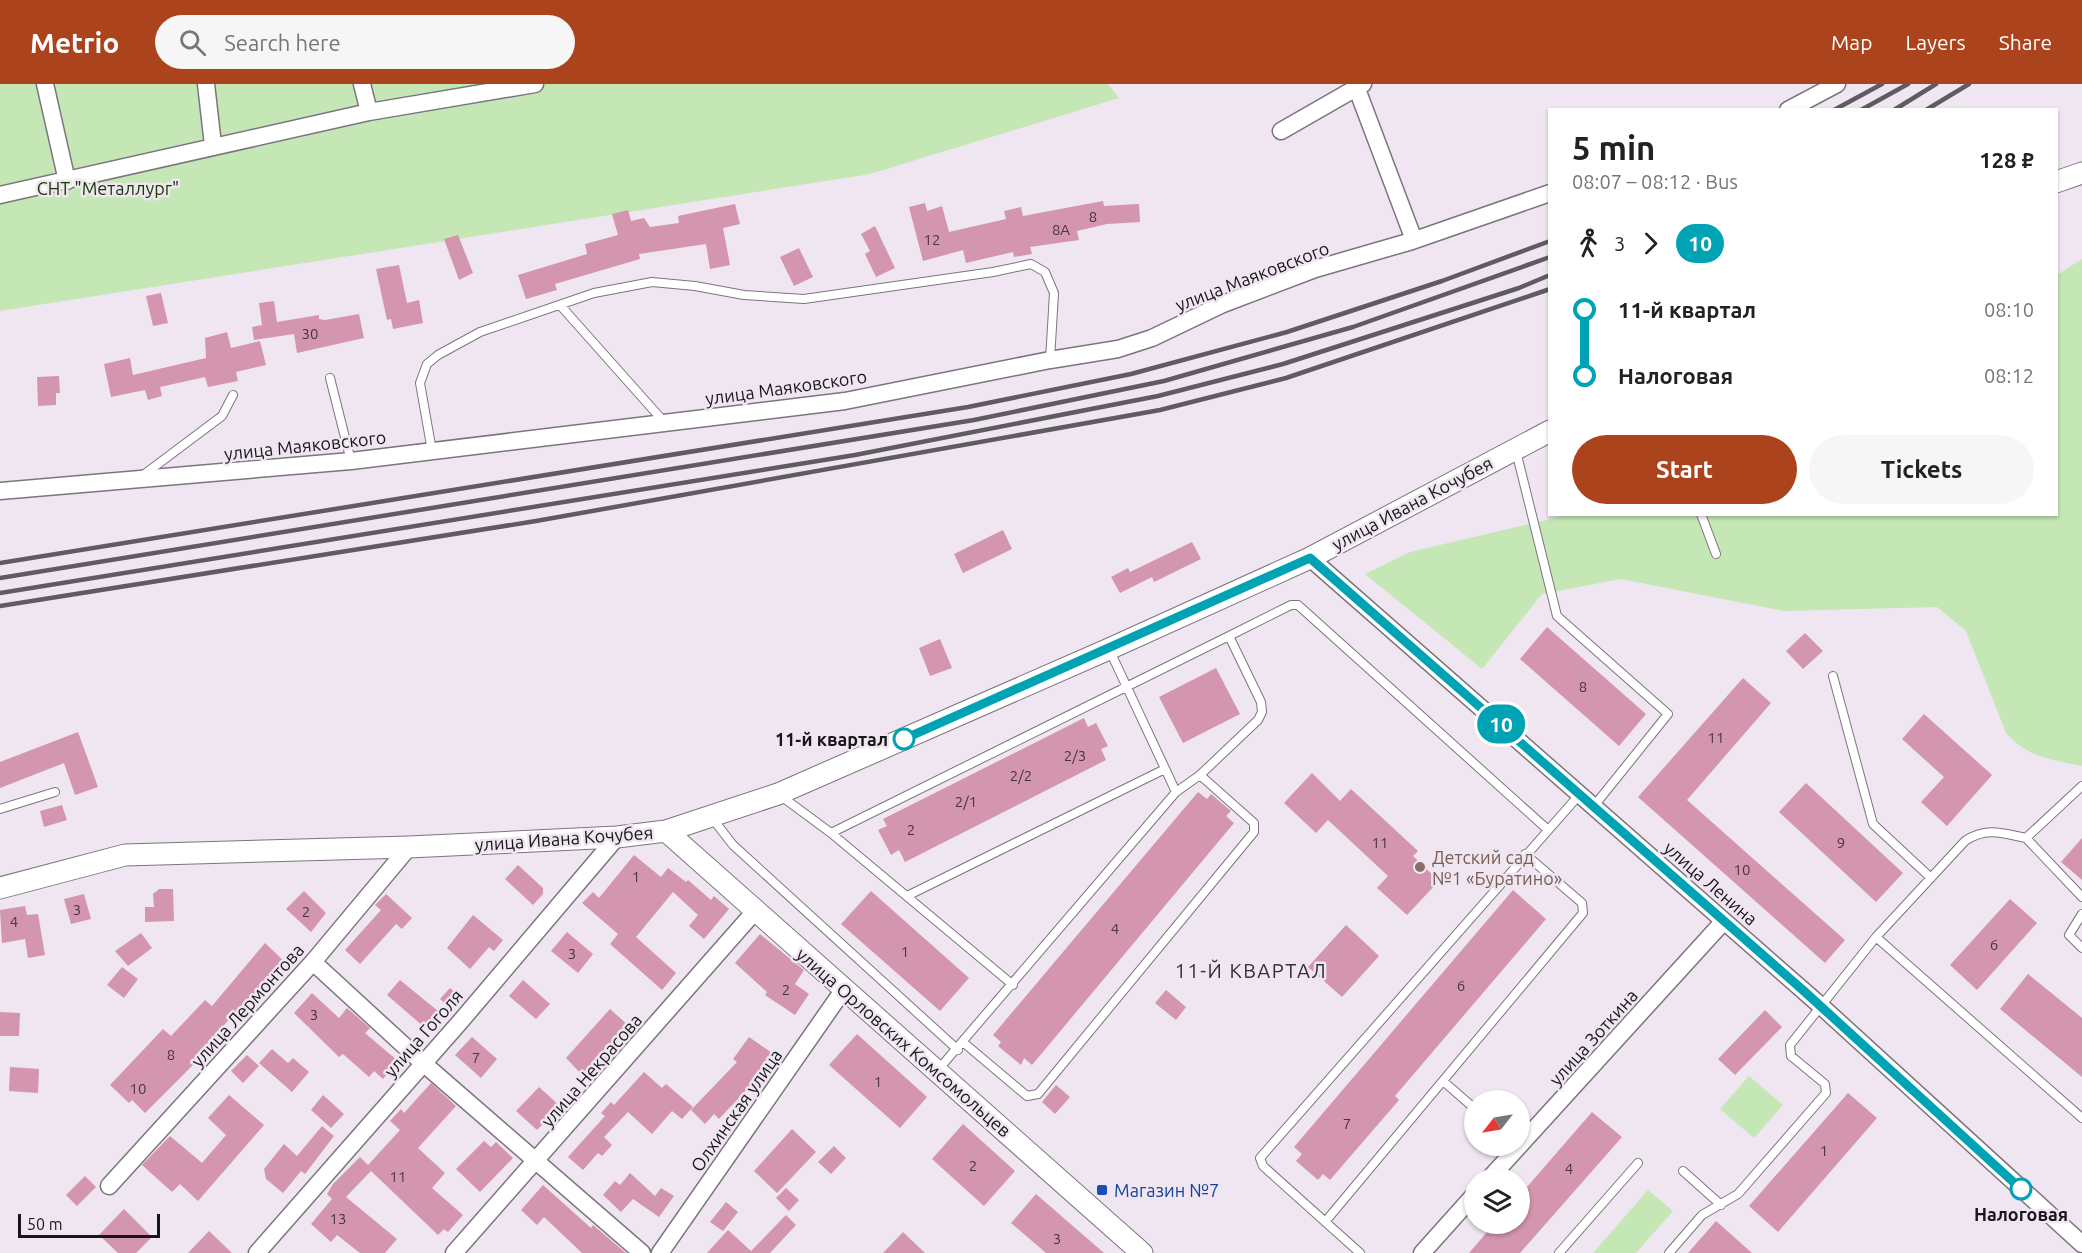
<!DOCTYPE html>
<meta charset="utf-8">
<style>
:root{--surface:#fff;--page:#f6f6f6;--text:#222;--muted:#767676;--accent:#ab441d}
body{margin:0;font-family:Ubuntu,sans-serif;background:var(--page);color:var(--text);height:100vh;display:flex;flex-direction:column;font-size:22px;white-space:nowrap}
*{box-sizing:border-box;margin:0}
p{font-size:20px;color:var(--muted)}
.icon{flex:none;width:33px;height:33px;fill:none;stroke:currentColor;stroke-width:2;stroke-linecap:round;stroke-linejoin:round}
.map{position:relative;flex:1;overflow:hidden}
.sheet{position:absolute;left:1548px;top:24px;width:510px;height:408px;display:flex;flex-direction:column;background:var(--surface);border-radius:0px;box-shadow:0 2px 4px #0004}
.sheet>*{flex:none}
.badge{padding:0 12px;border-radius:20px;font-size:21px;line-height:39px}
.needle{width:39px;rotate:239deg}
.buttons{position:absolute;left:1464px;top:1006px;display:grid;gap:12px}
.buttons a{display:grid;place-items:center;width:66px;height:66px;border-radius:50%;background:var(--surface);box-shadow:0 2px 4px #0004;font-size:30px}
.scale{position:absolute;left:18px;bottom:15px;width:142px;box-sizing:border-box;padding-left:6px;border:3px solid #19161a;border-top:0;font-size:16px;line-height:21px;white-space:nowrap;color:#19161a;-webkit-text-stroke:4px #efe6f1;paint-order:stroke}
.map>.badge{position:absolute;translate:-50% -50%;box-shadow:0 0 0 3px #fff}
.legs{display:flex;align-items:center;gap:9px;height:66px;padding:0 24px;font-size:20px}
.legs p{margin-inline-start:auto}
.summary{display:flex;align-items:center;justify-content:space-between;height:102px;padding:0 24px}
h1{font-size:33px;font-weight:700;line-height:45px}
.cta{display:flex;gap:12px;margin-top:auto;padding:12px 24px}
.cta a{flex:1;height:69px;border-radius:36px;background:var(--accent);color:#fff;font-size:24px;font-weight:700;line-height:69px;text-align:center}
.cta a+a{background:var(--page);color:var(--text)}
ul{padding:0 24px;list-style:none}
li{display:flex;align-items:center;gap:21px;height:66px;font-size:22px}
li i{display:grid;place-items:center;width:9px;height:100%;margin:0 8px;background:currentColor}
li i::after{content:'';width:15px;height:15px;margin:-8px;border:4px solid;border-radius:50%;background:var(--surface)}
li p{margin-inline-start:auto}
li:first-child i{background:linear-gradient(#0000 50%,currentColor 0)}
li:last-child i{background:linear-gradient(currentColor 50%,#0000 0)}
header{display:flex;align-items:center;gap:36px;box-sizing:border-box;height:84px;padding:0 30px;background:var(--accent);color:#fff}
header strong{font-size:28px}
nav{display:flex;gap:33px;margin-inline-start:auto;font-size:21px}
.search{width:420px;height:54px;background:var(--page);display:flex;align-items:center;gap:15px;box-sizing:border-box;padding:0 21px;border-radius:33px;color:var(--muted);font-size:22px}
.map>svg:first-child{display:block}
</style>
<header>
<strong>Metrio</strong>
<div class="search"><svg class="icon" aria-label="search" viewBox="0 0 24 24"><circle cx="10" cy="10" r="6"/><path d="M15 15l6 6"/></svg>Search here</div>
<nav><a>Map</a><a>Layers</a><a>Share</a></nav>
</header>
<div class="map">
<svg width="2082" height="1169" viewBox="0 0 2082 1169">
<rect width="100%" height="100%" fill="#efe6f1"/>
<path fill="#c4e7b5" d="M 0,0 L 1108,0 L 1119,14 L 870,90 L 0,227 Z
M 2082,175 L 2082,682 C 2050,675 2029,674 2006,649 L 1966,547 L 1937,523 L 1784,527 L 1621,495 L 1542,510 L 1482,585 L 1365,490 L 1410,468 L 1567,431 L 2056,430 L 2057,191 Z
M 1749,992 L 1783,1021 L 1754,1054 L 1720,1025 Z
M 1648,1106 L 1673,1127 L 1636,1169 L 1593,1169 Z"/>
<path fill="#d495ae" d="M 1103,117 L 1104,122 L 1139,120 L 1140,138 L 1107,140 L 1077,147 L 1079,156 L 1030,163 L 1032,170 L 1014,173 L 1013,168 L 966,179 L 963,166 L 923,177 L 909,123 L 925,119 L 927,127 L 942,122 L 949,148 L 1006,135 L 1004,127 L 1021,123 L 1023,132 Z
M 735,120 L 740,140 L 723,144 L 730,181 L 710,185 L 706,160 L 639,170 L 640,175 L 555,200 L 557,206 L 526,215 L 518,191 L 587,170 L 585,160 L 618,151 L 612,130 L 628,126 L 631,137 L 644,134 L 650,143 L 679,139 L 678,132 Z
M 875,142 L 895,184 L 876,193 L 865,170 L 870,167 L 861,150 Z
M 458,151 L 473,189 L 459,196 L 444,155 Z
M 799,164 L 813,193 L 794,202 L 780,173 Z
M 399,181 L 407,219 L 419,216 L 423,239 L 393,245 L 391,235 L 387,236 L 376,185 Z
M 161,209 L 168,239 L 153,242 L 146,212 Z
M 274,217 L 277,238 L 319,231 L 319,235 L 325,236 L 359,230 L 364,254 L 297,269 L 294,250 L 254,256 L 252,243 L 262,241 L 259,219 Z
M 227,248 L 231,264 L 260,257 L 266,281 L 236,288 L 238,297 L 208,303 L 205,293 L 160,303 L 162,312 L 148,316 L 145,306 L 111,313 L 104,280 L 130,274 L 133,291 L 206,274 L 205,254 Z
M 59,292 L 60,309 L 56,309 L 56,321 L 38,322 L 37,293 Z
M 1003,446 L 1012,465 L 963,489 L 954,470 Z
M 1192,458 L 1201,475 L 1154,498 L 1152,493 L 1120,509 L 1111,493 L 1128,484 L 1130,488 Z
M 1547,543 L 1646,630 L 1619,662 L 1520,575 Z
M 1805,549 L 1823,567 L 1803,585 L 1786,567 Z
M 940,555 L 952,584 L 930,592 L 919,564 Z
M 1216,584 L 1240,630 L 1183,659 L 1159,613 Z
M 1743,594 L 1771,619 L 1687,716 L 1845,856 L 1825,879 L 1638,713 Z
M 1924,630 L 1992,691 L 1947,742 L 1921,718 L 1944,693 L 1902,655 Z
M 1084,634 L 1088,643 L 1096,639 L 1108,662 L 1101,665 L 1106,676 L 905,778 L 899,766 L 891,771 L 878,746 L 887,742 L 883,735 Z
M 78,648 L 98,703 L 75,711 L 64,679 L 0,704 L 0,678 Z
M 1312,689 L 1340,717 L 1351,705 L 1418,767 L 1413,772 L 1439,797 L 1407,831 L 1377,804 L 1388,792 L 1328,736 L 1316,749 L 1284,719 Z
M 1806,699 L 1903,789 L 1876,818 L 1779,728 Z
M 1198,708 L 1207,715 L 1211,710 L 1218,716 L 1231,727 L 1226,732 L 1234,739 L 1032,981 L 1024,974 L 1021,981 L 998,962 L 1001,958 L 993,951 Z
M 62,721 L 67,736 L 44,743 L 40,727 Z
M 2082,754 L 2082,796 L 2061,778 Z
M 634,771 L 661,793 L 668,784 L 686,798 L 688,796 L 711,816 L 714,812 L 729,825 L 704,855 L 689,842 L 698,831 L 673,808 L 636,853 L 676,889 L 662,906 L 610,860 L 618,850 L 582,819 L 593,808 L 599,814 Z
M 518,781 L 543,804 L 543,810 L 533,821 L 505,795 Z
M 159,805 L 173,805 L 174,837 L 145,838 L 145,823 L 154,823 L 153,810 Z
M 1513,806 L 1546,835 L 1395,1012 L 1399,1016 L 1330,1096 L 1323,1090 L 1318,1096 L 1296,1077 L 1302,1070 L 1294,1063 Z
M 304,807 L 326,829 L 311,848 L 286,825 Z
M 871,807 L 969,894 L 940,927 L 841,840 Z
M 84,810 L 91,835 L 71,840 L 64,815 Z
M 386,810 L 412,834 L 402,845 L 396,840 L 360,880 L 345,866 L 381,826 L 375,821 Z
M 2010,815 L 2037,839 L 1977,906 L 1950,881 Z
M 25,822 L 27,831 L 38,830 L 45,871 L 28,874 L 25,855 L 2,859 L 0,826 Z
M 473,831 L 503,856 L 494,867 L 489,863 L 470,885 L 447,864 Z
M 1346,841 L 1379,872 L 1342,913 L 1308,883 Z
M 567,848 L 593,870 L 578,889 L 551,867 Z
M 141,849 L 152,864 L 128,882 L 115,867 Z
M 760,850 L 804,886 L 795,900 L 809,910 L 795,931 L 765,911 L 767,908 L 735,879 Z
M 265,859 L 286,879 L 261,907 L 265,909 L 253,922 L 247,916 L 194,974 L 197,977 L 145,1029 L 132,1016 L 129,1019 L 110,1001 L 163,945 L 171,952 L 205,916 L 212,922 Z
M 122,883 L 138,895 L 124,914 L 107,901 Z
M 2028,890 L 2082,934 L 2082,993 L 2000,925 Z
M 400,896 L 438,927 L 424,943 L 387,911 Z
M 523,896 L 550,920 L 536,935 L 509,912 Z
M 450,904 L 461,914 L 451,925 L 440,915 Z
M 1166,906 L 1186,923 L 1176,936 L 1155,919 Z
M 312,909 L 339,934 L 347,924 L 370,944 L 365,949 L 398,977 L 383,995 L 374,987 L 369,993 L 343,970 L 339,973 L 294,929 Z
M 610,925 L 629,942 L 605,969 L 610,974 L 598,986 L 595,983 L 585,994 L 566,974 Z
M 1765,926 L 1782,943 L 1735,991 L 1718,975 Z
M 0,928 L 20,929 L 19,952 L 0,952 Z
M 857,950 L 927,1013 L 900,1044 L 829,981 Z
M 472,953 L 497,975 L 481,994 L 455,971 Z
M 749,953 L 772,969 L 752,1000 L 719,1035 L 714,1030 L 705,1040 L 691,1026 L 737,978 L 733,975 Z
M 272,965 L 288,979 L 293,974 L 309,988 L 292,1008 L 259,979 Z
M 247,971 L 259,982 L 243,999 L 231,987 Z
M 10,983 L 39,985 L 38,1009 L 9,1007 Z
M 644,988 L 662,1004 L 666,1000 L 693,1023 L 682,1035 L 672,1027 L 652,1050 L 628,1028 L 604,1053 L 612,1061 L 602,1072 L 598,1069 L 583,1086 L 568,1073 L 605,1032 L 601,1029 L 611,1018 L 614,1021 Z
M 431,999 L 456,1022 L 418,1064 L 445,1089 L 432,1104 L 463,1131 L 448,1148 L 444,1145 L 438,1151 L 371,1087 L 346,1113 L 397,1155 L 385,1169 L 360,1169 L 337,1151 L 331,1158 L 311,1140 L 332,1115 L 327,1110 L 333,1100 L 360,1073 L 368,1081 L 400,1046 L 390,1037 L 401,1025 L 404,1029 Z
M 1056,1001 L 1070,1013 L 1055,1030 L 1042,1018 Z
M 539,1003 L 560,1022 L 537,1046 L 516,1027 Z
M 1848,1009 L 1877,1034 L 1778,1148 L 1749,1122 Z
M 229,1011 L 264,1041 L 198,1117 L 180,1100 L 172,1108 L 142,1081 L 170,1052 L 202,1079 L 226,1051 L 208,1034 Z
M 323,1011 L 344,1030 L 331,1044 L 311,1026 Z
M 1592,1028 L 1622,1053 L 1520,1169 L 1469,1169 L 1494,1140 L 1520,1140 L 1520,1111 Z
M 963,1040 L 1015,1087 L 984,1122 L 932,1075 Z
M 322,1042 L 334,1052 L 305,1090 L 301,1087 L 283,1109 L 266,1095 L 264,1085 L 284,1060 L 297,1072 Z
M 792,1045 L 816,1068 L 777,1109 L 754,1087 Z
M 484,1057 L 491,1063 L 496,1058 L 513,1074 L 480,1108 L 456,1085 Z
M 834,1062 L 846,1074 L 831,1090 L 818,1078 Z
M 630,1089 L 655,1112 L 661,1104 L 674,1112 L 659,1133 L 633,1115 L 621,1128 L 603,1111 L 615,1097 L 620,1101 Z
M 85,1092 L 96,1103 L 77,1122 L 66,1111 Z
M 543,1101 L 591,1144 L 593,1141 L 626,1169 L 582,1169 L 544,1133 L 537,1141 L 521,1126 Z
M 786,1104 L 799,1116 L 789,1127 L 776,1114 Z
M 1036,1110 L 1104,1169 L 1046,1169 L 1011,1139 Z
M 726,1118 L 738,1128 L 723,1147 L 710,1138 Z
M 124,1125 L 152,1153 L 136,1169 L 118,1169 L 99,1151 Z
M 786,1131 L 796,1141 L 770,1169 L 707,1169 L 728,1146 L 751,1167 Z
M 1716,1137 L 1752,1169 L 1688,1169 Z
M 209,1147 L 232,1169 L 188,1169 Z
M 903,1148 L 925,1169 L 883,1169 Z"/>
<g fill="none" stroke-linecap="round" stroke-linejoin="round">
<defs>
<path id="service" d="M 560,221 L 665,339
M 330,294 L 351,377
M 432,367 L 420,299 L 427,280 L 438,271 L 480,248 L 594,209 L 652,198 L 695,202 L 744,211 L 804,215 L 993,188 L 1031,180 L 1045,188 L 1054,209 L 1050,276
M 1516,367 L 1557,532 L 1668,630 L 1594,722
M 142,392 L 222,332 L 233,311
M 1701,430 L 1716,470
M 1833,592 L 1873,740 L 1931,794
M 1200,691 L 1258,636 L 1262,628 L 1261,618 L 1229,552
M 781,712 L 831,749 L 1013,901
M 0,725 L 55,708
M 712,734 L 733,761 L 958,966
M 831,749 L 1229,552 L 1291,521 L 1298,521 L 1547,745
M 2026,754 L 2082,813
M 907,812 L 1165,685
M 2082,830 L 2069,851 L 2082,864
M 1876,853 L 2082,1034
M 964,959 L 1027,1012 L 1038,1010 L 1254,748 L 1254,739 L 1200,691 L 1176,708
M 938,986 L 1176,708 L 1109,565
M 1443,997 L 1474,1024
M 1683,1087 L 1721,1121
M 1325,1138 L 1583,829 L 1582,819 L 1525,770
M 1360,1169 L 1263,1082 L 1260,1074 L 1580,710
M 1559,1169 L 1638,1079
M 1669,1169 L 1702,1131 L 1738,1110 L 1826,1009 L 1825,1000 L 1791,972 L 1790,961 L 1876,853 L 1965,757 C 1986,743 2002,749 2026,754 L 2082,702"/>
<path id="minor" d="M 45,0 L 67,97
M 206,0 L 213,61
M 362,0 L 369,28
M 1357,5 L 1414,156
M 1788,26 L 1837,0
M 1281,47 L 1363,0
M 0,111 L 369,28 L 535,0
M 0,407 L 351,377 L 845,317 L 1050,276 L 1118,265 L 1152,254 L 1223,220 L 1315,185 L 1412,157 L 1550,109
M 1310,474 L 1821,922 L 2082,1160
M 313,878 L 423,979 L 642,1169
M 1489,1095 L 1724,837
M 109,1102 L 313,878 L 409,763
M 257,1169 L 460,938 L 617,753
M 454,1169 L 756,826
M 660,1169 L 844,905
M 1422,1169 L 1474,1111"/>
<path id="tertiary" d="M 2056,98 L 2082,89
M 666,747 L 1142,1169
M 0,804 L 125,771 L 409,763 L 617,753 L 666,747 L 778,710 L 1109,565 L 1310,474 L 1550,347"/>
</defs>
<use href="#service" stroke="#7c747e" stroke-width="10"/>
<use href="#minor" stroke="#7c747e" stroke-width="19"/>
<use href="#tertiary" stroke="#7c747e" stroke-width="23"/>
<use href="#service" stroke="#fff" stroke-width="8"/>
<use href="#minor" stroke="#fff" stroke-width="16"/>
<use href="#tertiary" stroke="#fff" stroke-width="21"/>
<path stroke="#605b61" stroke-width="4.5" d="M 1834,26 L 1882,0
M 1861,26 L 1908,0
M 1894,26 L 1936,0
M 1926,26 L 1969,0
M 0,479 L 968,323 L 1131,290 L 1287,248 L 1442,197 L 1550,157
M 0,494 L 974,336 L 1164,297 L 1353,243 L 1550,173
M 0,509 L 855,371 L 1158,312 L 1283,280 L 1519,204 L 1550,191
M 0,522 L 536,437 L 1160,326 L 1286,294 L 1550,205"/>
</g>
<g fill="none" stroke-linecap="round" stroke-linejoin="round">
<defs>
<path id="line-1" d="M 904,655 L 1310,474 L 1805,908 L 2021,1105"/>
</defs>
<use href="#line-1" stroke="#fff" stroke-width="14"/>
<use href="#line-1" stroke="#00a3b4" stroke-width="9"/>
</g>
<g fill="#fff" stroke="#00a3b4" stroke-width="3">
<circle cx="904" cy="655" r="10"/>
<circle cx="2021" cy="1105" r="10"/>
</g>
<circle fill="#8d6e63" stroke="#efe6f1" stroke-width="2" cx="1420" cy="783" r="6"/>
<rect fill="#1a4fb4" stroke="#efe6f1" stroke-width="2" x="1096" y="1100" width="12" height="12" rx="3"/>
<g text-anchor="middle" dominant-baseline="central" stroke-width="5" stroke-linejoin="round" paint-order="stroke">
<g font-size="15" fill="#48363f">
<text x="1093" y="132">8</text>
<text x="1061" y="145">8А</text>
<text x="932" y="155">12</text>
<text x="310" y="249">30</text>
<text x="1583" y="602">8</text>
<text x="1716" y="653">11</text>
<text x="1075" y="671">2/3</text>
<text x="1021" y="691">2/2</text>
<text x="966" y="717">2/1</text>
<text x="911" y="745">2</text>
<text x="1380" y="758">11</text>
<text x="1841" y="758">9</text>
<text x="1742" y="785">10</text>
<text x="636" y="792">1</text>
<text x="77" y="825">3</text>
<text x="306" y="827">2</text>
<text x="14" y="837">4</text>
<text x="1115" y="844">4</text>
<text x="1994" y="860">6</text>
<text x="905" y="867">1</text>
<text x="572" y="869">3</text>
<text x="1461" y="901">6</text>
<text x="786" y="905">2</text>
<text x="314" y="930">3</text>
<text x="171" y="970">8</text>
<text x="476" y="973">7</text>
<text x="878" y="997">1</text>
<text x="138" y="1004">10</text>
<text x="1347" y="1039">7</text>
<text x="1824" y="1066">1</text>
<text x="973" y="1081">2</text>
<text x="1569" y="1084">4</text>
<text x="398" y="1092">11</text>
<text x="338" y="1134">13</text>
<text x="1057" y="1154">3</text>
</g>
<g font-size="18" fill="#163801" stroke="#efe6f1">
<text x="108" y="104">СНТ "Металлург"</text>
</g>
<g font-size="18" fill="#19161a" stroke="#efe6f1">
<text transform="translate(1252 192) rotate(-21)">улица Маяковского</text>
<text transform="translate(786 303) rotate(-8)">улица Маяковского</text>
<text transform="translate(305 361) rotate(-6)">улица Маяковского</text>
<text transform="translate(1412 419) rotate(-28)">улица Ивана Кочубея</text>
<text transform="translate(564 754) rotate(-4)">улица Ивана Кочубея</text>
<text transform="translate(1711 799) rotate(41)">улица Ленина</text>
<text transform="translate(247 921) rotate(-48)">улица Лермонтова</text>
<text transform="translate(423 949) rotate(-49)">улица Гоголя</text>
<text transform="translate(1593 953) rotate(-48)">улица Зоткина</text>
<text transform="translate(904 958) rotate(41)">улица Орловских Комсомольцев</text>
<text transform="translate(591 986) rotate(-49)">улица Некрасова</text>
<text transform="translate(736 1026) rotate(-55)">Олхинская улица</text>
</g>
<g font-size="18" font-weight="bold" fill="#19161a" stroke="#efe6f1" text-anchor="end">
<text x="888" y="655">11-й квартал</text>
<text x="2021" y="1130" text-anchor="middle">Налоговая</text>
</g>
<g font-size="18" fill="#785e54" stroke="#efe6f1" text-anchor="start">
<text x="1432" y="773">Детский сад<tspan x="1432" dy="21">№1 «Буратино»</tspan></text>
</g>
<g font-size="18" fill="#164399" stroke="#efe6f1" text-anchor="start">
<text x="1114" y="1106">Магазин №7</text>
</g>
<g font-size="20" letter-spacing="1.5" fill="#362f38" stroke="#efe6f1">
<text x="1251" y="886">11-Й КВАРТАЛ</text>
</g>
</g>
</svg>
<div class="buttons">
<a><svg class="needle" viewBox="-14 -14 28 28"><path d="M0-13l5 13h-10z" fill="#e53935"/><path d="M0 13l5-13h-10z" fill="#767676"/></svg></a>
<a><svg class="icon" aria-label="layers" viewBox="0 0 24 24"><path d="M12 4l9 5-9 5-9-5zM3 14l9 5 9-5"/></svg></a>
</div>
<div class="scale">50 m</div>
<b class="badge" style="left:1501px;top:640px;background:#00a3b4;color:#fff">10</b>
<section class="sheet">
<div class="summary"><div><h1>5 min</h1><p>08:07 – 08:12 · Bus</p></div><b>128 ₽</b></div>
<div class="legs"><svg class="icon" aria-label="walk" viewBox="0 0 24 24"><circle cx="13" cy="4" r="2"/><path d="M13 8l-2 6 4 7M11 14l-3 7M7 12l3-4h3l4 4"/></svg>3<svg class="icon" aria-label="forward" viewBox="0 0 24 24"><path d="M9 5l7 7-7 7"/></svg><b class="badge" style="background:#00a3b4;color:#fff">10</b></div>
<ul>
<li><i style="color:#00a3b4"></i><b>11-й квартал</b><p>08:10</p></li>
<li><i style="color:#00a3b4"></i><b>Налоговая</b><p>08:12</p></li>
</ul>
<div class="cta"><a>Start</a><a>Tickets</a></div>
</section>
</div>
